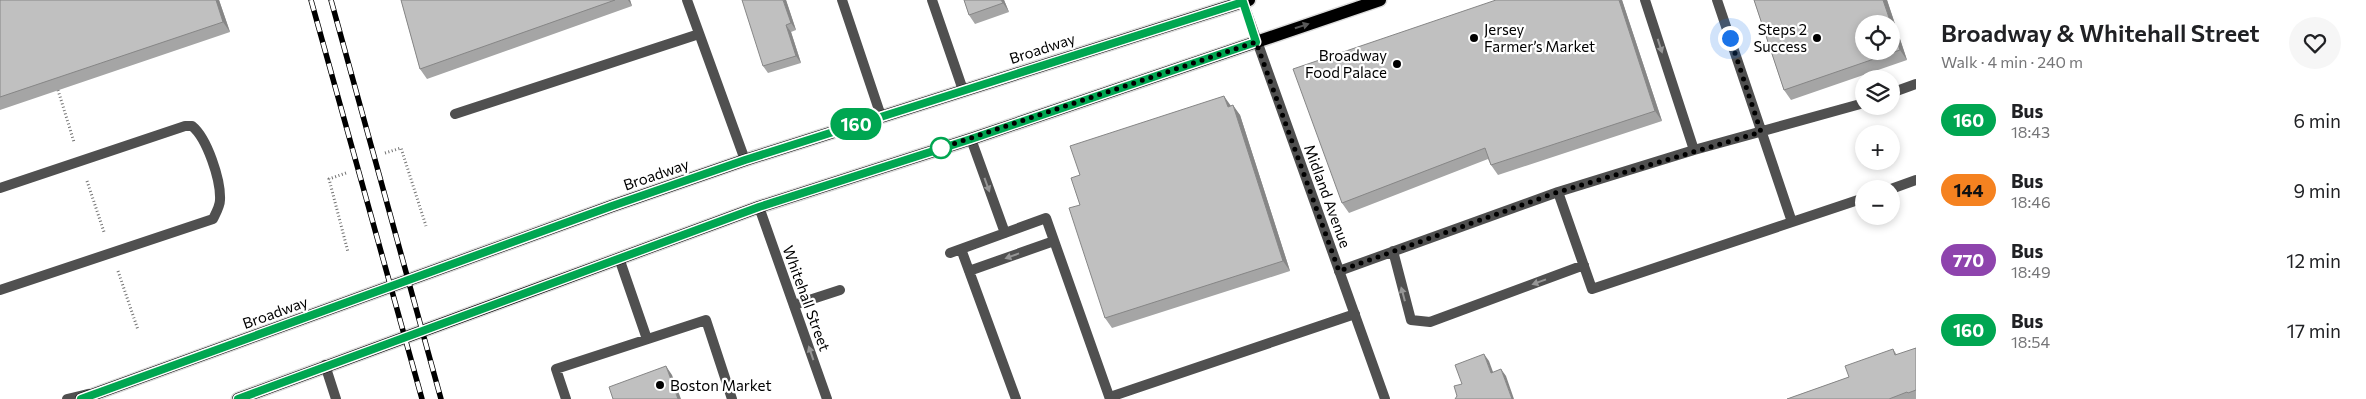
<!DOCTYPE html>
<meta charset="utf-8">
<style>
:root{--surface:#fff;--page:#f6f6f6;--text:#202124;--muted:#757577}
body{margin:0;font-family:Commissioner,sans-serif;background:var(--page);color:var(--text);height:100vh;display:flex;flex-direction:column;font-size:19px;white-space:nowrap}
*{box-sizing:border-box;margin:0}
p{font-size:16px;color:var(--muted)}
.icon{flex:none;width:28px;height:28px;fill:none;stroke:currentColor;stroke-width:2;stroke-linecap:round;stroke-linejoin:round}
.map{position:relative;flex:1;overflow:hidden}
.details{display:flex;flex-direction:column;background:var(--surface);width:450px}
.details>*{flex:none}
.badge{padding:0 10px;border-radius:16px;font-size:18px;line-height:32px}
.fabs{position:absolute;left:1855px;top:15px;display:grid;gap:10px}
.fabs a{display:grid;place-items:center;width:45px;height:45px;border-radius:50%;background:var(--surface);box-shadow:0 2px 8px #0003;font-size:25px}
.you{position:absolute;width:25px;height:25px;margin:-12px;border:4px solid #fff;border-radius:50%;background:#1a73e8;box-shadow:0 0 0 8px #1a73e833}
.map>.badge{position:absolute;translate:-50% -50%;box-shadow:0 0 0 2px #fff}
.round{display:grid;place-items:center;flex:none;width:52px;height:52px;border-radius:26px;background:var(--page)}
.head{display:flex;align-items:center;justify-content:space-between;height:85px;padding:0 25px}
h1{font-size:24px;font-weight:600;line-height:38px}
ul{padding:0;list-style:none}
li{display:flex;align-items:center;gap:15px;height:70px;padding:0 25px}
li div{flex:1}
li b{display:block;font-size:19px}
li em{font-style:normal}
li .badge{min-width:55px;font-weight:700;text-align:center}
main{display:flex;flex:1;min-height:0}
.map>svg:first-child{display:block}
</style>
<main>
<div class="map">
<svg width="1916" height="399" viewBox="0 0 1916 399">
<rect width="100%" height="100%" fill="#fff"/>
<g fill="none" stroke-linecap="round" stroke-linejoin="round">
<defs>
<path id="primary" d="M 81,399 L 612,206 L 745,160 L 1249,0
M 238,399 L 759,207 L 971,139 L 1380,0"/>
</defs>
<use href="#primary" stroke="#dbdbdb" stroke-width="15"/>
<path stroke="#727272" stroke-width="3" stroke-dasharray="1 2.5" stroke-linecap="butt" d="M 58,90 L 74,142
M 385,153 L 401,148 L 426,226
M 346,173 L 329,179 L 348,252
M 87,181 L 104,232
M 118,271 L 138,330"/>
<path stroke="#505050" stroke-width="10" d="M 687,0 L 745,160
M 842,0 L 881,116
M 1645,0 L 1694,150
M 1717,0 L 1792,222
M 1891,93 L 1916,84
M 455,114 L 699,34
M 971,139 L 1005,233
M 0,188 L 185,126 L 192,126 C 207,138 221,180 220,200 C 220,206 216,213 213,219 L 0,290
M 1891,189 L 1916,180
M 1558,192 L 1592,289 L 1864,198
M 961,249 L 1016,399
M 1393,251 L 1411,320 L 1430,322 L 1584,265
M 950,253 L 1046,218 L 1110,399
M 619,258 L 647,339
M 969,271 L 1054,241
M 1339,271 L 1558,192 L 1694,150 L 1864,103
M 794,305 L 840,290
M 1110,397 L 1355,314
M 566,399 L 556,369 L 706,320 L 732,399"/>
<path stroke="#505050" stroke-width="10" d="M 932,0 L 963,90
M 759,207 L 827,399
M 325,365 L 336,399"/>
<path stroke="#505050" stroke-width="10" d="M 1243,2 L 1385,399
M 67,399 L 88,394"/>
<use href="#primary" stroke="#000" stroke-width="12"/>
<defs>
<path id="rail" d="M 311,0 L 422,399
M 331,0 L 441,399"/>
</defs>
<use href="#rail" stroke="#000" stroke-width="5.5"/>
<use href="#rail" stroke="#fff" stroke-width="4" stroke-dasharray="11" stroke-linecap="butt"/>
</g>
<path fill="#a5a5a5" d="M 0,0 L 219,0 L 230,32 L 0,110 Z
M 401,0 L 630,0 L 632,6 L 427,79 L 420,69 Z
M 786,0 L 796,30 L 791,32 L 801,63 L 768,73 L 763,66 Z
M 964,0 L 1004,0 L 1009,12 L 975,24 L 969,15 Z
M 1622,0 L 1662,121 L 1498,175 L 1491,165 L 1488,159 L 1349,213 L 1342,203 Z
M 1754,0 L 1887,0 L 1907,60 L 1791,100 L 1784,90 Z
M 1231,106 L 1240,115 L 1290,271 L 1112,328 L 1105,318 L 1080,205 Z
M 1916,348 L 1916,399 L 1787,399 L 1849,377 L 1893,349 L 1897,355 Z"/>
<path fill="#868686" d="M 216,0 L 219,0 L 230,32 L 223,22 Z
M 628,0 L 630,0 L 632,6 Z
M 783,0 L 786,0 L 796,30 L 791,23 Z
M 1001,0 L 1004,0 L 1009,12 Z
M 1619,0 L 1622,0 L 1662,121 L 1655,111 Z
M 1883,0 L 1887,0 L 1907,60 L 1900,50 Z
M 786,25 L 791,32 L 801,63 L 796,56 Z
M 1224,96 L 1231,106 L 1228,107 Z
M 1233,105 L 1240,115 L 1290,271 L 1283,261 Z
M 1484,354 L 1489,361 L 1496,380 L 1491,373 Z
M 666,366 L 672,375 L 681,399 L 678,399 Z
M 1501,369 L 1506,376 L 1514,399 L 1512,399 Z"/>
<path fill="#c0c0c0" stroke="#868686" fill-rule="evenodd" d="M 0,0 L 216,0 L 223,22 L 0,97 Z
M 401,0 L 615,0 L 420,69 Z
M 742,0 L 783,0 L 791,23 L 786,25 L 796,56 L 763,66 Z
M 964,0 L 1001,0 L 1003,3 L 969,15 Z
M 1496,0 L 1619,0 L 1655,111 L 1491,165 L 1485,148 L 1342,203 L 1293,69 Z
M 1754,0 L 1883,0 L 1900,50 L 1784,90 ZM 1864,24 L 1891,24 L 1891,51 L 1864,51 Z
M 1224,96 L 1228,107 L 1233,105 L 1283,261 L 1105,318 L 1069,208 L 1080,205 L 1071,178 L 1080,175 L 1070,146 Z
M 1916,348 L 1916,390 L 1908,393 L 1907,392 L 1889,399 L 1787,399 L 1849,377 L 1845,366 L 1893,349 L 1895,355 Z
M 1484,354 L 1491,373 L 1501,369 L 1512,399 L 1455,399 L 1457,396 L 1454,386 L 1462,384 L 1455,365 Z
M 666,366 L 678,399 L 613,399 L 609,387 Z"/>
<defs><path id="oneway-solid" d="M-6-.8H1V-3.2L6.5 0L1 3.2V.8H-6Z" transform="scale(1.25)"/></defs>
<use fill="#595959" href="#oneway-solid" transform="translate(1302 26) rotate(-18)"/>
<g fill="#969696">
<use href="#oneway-solid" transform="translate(1660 46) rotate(72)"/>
<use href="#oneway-solid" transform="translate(987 185) rotate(70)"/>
<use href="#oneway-solid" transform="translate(1012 256) rotate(160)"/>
<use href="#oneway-solid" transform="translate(1539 282) rotate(160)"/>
<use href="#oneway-solid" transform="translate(1403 294) rotate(-105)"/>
<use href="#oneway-solid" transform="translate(811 353) rotate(-109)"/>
</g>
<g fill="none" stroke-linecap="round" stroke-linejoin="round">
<defs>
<path id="line" d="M 81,399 L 612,206 L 745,160 L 1243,2 L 1256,42 L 971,139 L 759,207 L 238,399"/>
</defs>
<use href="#line" stroke="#fff" stroke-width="11"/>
<use href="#line" stroke="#00a651" stroke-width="8"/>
<path stroke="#000" stroke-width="5" stroke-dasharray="0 9" d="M 941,148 L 935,150 L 1256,42 L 1339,271 L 1558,192 L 1761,132 L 1730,38"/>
</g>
<g fill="#000" stroke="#fff" stroke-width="2">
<circle cx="1474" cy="38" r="5"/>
<circle cx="1817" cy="38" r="5"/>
<circle cx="1397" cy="64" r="5"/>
<circle cx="660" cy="385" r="5"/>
</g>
<circle fill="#fff" stroke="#00a651" stroke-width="2.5" cx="941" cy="148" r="10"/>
<g text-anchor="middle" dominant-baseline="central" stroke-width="4.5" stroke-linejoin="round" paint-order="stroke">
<g font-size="15" fill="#000" stroke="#fff" text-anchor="start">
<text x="1484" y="29">Jersey<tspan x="1484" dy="17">Farmer’s Market</tspan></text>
<text x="1807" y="29" text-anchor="end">Steps 2<tspan x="1807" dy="17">Success</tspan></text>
<text x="1387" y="55" text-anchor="end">Broadway<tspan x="1387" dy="17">Food Palace</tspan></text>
<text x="670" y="385">Boston Market</text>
</g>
<g font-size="15" fill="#000" stroke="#fff">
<text transform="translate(1042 48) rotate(-18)">Broadway</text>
<text transform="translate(656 174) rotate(-19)">Broadway</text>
<text transform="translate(1328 196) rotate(70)">Midland Avenue</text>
<text transform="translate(807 298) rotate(70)">Whitehall Street</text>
<text transform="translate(275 312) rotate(-20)">Broadway</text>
</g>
</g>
</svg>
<div class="fabs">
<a><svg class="icon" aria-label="locate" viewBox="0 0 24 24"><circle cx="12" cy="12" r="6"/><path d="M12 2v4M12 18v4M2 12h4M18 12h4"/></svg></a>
<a><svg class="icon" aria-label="layers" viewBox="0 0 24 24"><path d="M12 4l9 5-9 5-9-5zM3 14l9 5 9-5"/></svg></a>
<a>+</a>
<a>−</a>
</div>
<div class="you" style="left:1730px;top:38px"></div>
<b class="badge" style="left:856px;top:124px;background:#00a651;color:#fff">160</b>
</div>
<section class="details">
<div class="head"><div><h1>Broadway &amp; Whitehall Street</h1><p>Walk · 4 min · 240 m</p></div><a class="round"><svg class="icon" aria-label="heart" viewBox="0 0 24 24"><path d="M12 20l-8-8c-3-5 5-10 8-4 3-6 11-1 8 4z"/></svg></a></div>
<ul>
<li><span class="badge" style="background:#00a651;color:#fff">160</span><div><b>Bus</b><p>18:43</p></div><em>6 min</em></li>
<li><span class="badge" style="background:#f58220;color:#111">144</span><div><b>Bus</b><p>18:46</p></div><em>9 min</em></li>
<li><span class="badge" style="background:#8e44ad;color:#fff">770</span><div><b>Bus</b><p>18:49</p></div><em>12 min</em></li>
<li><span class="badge" style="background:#00a651;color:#fff">160</span><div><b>Bus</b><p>18:54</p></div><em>17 min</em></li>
</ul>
</section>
</main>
